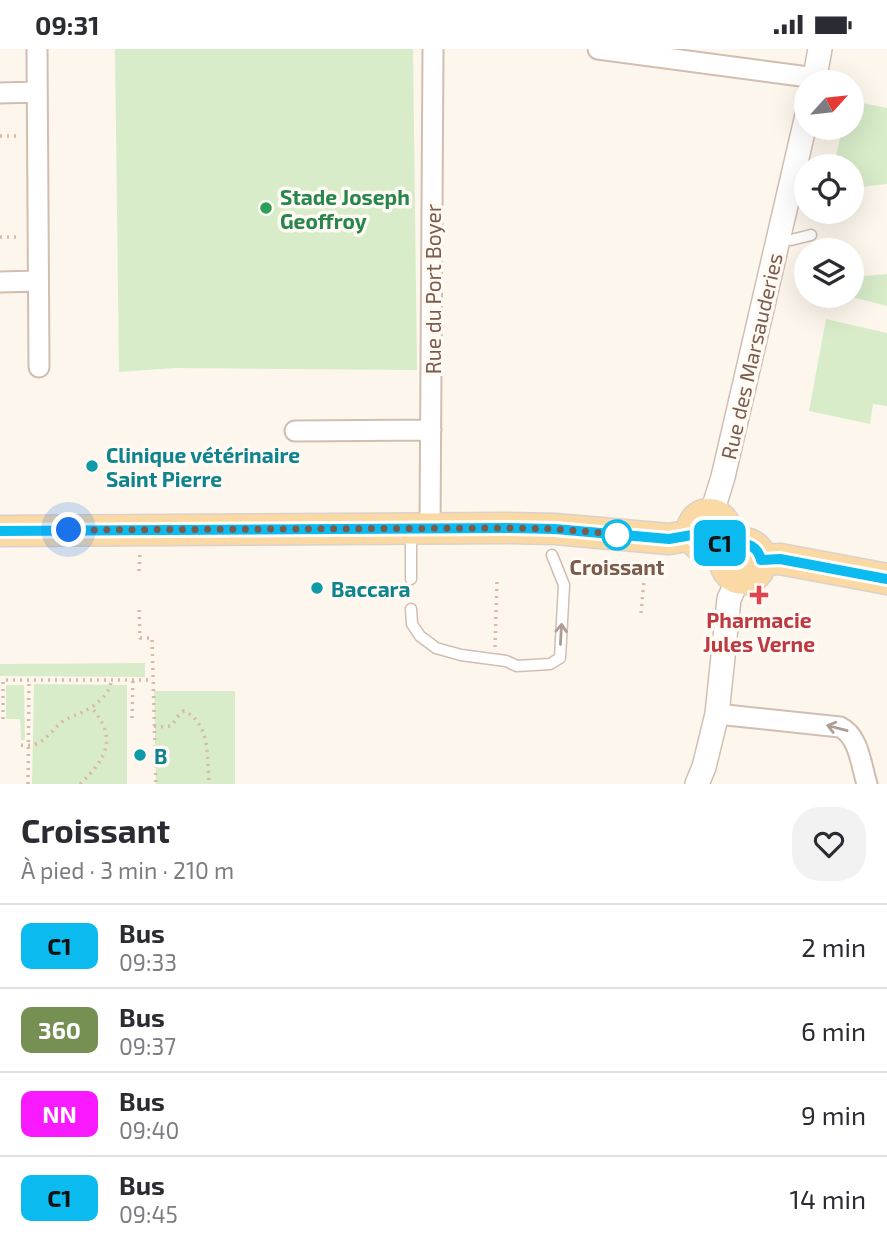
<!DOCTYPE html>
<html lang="fr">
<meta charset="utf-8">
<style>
:root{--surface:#fff;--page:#f2f2f3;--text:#2b2b33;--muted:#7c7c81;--line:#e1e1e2}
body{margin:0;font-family:"Exo 2",sans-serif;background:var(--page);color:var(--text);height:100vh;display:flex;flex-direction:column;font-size:26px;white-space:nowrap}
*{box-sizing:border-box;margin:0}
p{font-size:23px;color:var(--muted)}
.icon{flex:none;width:38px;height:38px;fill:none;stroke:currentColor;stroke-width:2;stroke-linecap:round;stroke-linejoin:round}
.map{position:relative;height:735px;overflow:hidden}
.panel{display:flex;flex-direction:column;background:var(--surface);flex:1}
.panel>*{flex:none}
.badge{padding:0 14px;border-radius:10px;font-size:24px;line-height:46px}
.needle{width:46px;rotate:63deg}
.fabs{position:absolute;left:794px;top:21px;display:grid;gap:14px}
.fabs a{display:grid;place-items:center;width:70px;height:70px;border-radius:50%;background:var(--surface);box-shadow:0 7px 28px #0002;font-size:35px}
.you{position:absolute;width:35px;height:35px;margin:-18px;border:5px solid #fff;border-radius:50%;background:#1a73e8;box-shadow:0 0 0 10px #1a73e833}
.map>.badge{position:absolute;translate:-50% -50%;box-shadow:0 0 0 4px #fff}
.round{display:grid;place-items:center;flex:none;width:74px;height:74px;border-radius:28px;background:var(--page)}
.summary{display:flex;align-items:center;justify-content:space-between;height:119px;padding:0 21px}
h1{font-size:33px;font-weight:700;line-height:52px}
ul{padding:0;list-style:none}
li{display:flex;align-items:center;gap:21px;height:84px;padding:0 21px;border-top:2px solid var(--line)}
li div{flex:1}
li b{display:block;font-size:26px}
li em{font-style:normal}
li .badge{min-width:77px;font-weight:700;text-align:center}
.status{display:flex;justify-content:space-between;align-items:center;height:49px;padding:0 35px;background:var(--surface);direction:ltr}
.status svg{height:19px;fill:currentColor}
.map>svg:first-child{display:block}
</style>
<div class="status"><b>09:31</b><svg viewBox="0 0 49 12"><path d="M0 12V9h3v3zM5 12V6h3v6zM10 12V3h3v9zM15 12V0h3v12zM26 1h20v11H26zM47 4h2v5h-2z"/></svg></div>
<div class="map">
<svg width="887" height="735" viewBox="0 0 887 735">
<rect width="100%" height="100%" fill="#fdf6ec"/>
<path fill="#d8ecc9" d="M 115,0 L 413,0 L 417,321 L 175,319 L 119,323 Z
M 852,52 L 887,59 L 887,135 L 852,139 L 852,117 L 834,117 L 842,79 L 852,79 Z
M 887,225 L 887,257 L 848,247 L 852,247 L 852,228 Z
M 826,270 L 887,284 L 887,357 L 873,355 L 870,375 L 809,362 Z
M 145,614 L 145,628 L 0,627 L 0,615 Z
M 34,635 L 127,636 L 127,735 L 32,735 Z
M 6,636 L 24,636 L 25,691 L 21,691 L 20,670 L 6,670 Z
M 154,642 L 235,642 L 235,735 L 156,735 Z"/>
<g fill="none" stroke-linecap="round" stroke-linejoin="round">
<defs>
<path id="service" d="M 791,191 L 811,186
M 411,483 L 411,530
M 411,560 L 412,575 L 420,587 L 436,599 L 461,606 L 506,612 L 517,617 L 550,615 L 560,609 L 564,536 L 552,506"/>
<path id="minor" d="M 37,0 L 39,318
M 598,0 L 816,29
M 0,44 L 37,43
M 0,233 L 38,232
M 295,382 L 431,381
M 430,479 L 433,0
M 717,665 L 840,678 C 859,687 861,716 867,735"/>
<path id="tertiary" d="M 814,33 L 820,0
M 715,465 L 715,454 L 723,428 L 807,66
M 697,735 L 704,718 L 717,665 L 729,550 L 738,530"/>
<path id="primary" d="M692 482a17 17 0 1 1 34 0a17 17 0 1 1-34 0Z
M 0,482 L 508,479 L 555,480 L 669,490 L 692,486
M725 512a18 18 0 1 1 36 0a18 18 0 1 1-36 0Z
M 761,511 L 780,510 L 887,530"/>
</defs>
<use href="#service" stroke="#d1beb0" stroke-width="13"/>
<use href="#minor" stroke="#d1beb0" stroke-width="23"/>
<use href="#tertiary" stroke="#d1beb0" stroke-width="26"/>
<use href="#primary" stroke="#dad1cd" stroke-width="33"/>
<path stroke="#d9b8a5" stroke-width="3.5" stroke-dasharray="2 5" stroke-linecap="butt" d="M 0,87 L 18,87
M 0,188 L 19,188
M 139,522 L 140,503
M 139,561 L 140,589 L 152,589 L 156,735
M 641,564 L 646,511
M 495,598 L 497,530
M 132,669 L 133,631
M 3,670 L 3,631 L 153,631
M 154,677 C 180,680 169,672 184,662 C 211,674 207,710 209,735
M 21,696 C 43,699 47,685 62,673 C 69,668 76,666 83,663 C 95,657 111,645 111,631
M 28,735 L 29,631
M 80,735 C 107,709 118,689 91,658"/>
<use href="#service" stroke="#fff" stroke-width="10"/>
<use href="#minor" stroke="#fff" stroke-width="19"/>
<use href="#tertiary" stroke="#fff" stroke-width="23"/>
<use href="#primary" stroke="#fbd9a5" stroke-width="30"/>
</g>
<defs><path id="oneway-shaft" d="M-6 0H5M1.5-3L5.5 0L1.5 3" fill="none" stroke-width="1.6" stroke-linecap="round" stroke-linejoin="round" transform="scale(1.75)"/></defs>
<g stroke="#af9d94">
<use href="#oneway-shaft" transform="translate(561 585) rotate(-87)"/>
<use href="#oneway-shaft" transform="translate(837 679) rotate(-165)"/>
</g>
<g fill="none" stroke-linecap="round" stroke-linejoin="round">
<defs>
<path id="line" d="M 0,482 L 508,479 L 555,480 L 669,490 L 692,486 C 698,499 710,502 721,493 L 729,500 C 742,490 757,495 761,511 L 780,510 L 887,530"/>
</defs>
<use href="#line" stroke="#fff" stroke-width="16"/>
<use href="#line" stroke="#0bbbef" stroke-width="10"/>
<path stroke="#7a5c4d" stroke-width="7" stroke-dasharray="0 12.6" d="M 69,481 L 508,479 L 555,480 L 627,486 L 617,486"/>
</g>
<circle fill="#2e9e5b" stroke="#fffaf3" stroke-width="2.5" cx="266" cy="159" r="7"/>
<g fill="#0f9aa8" stroke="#fffaf3" stroke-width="2.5">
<circle cx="92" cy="417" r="7"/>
<circle cx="317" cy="539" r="7"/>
<circle cx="140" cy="706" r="7"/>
</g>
<circle fill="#fff" stroke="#0bbbef" stroke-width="3.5" cx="617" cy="486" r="14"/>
<path fill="#e0444e" stroke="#fffaf3" stroke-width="2.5" d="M755.5 535.5h7v7h7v7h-7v7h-7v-7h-7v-7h7z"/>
<g text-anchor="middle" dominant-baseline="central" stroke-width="7" stroke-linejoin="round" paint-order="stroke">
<g font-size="21" font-weight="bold" fill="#27864d" stroke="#fffaf3" text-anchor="start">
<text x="280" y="147">Stade Joseph<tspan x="280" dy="24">Geoffroy</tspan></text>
</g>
<g font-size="21" fill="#7a5c4d" stroke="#fffaf3">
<text transform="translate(432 240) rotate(-90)">Rue du Port Boyer</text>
<text transform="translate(751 307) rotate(-77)">Rue des Marsauderies</text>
</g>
<g font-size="21" font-weight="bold" fill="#0d838f" stroke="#fffaf3" text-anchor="start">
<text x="106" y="405">Clinique vétérinaire<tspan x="106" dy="24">Saint Pierre</tspan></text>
<text x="331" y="539">Baccara</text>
<text x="154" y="706">B</text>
</g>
<g font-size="21" font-weight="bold" fill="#7a5c4d" stroke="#fffaf3">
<text x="617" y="517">Croissant</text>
</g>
<g font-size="21" font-weight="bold" fill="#be3a42" stroke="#fffaf3">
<text x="759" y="570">Pharmacie<tspan x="759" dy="24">Jules Verne</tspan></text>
</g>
</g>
</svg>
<div class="fabs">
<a><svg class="needle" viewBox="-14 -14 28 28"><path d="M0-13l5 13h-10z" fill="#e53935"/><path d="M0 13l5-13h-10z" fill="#7c7c81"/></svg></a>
<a><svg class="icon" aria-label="locate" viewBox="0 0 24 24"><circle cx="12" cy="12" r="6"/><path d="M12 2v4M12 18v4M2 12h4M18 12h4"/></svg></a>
<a><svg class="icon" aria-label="layers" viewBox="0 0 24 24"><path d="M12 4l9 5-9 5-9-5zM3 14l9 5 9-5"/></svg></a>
</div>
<div class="you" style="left:69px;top:481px"></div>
<b class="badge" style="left:720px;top:494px;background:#0bbbef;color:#111">C1</b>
</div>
<section class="panel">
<div class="summary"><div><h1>Croissant</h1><p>À pied · 3 min · 210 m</p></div><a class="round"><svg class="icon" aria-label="heart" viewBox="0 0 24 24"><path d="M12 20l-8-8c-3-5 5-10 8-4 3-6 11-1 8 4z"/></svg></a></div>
<ul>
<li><span class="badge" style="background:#0bbbef;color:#111">C1</span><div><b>Bus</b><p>09:33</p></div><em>2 min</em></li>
<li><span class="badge" style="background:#768f53;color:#fff">360</span><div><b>Bus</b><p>09:37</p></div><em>6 min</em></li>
<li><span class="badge" style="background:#f91aff;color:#fff">NN</span><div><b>Bus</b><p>09:40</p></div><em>9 min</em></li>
<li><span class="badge" style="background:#0bbbef;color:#111">C1</span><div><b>Bus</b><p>09:45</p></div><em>14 min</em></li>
</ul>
</section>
